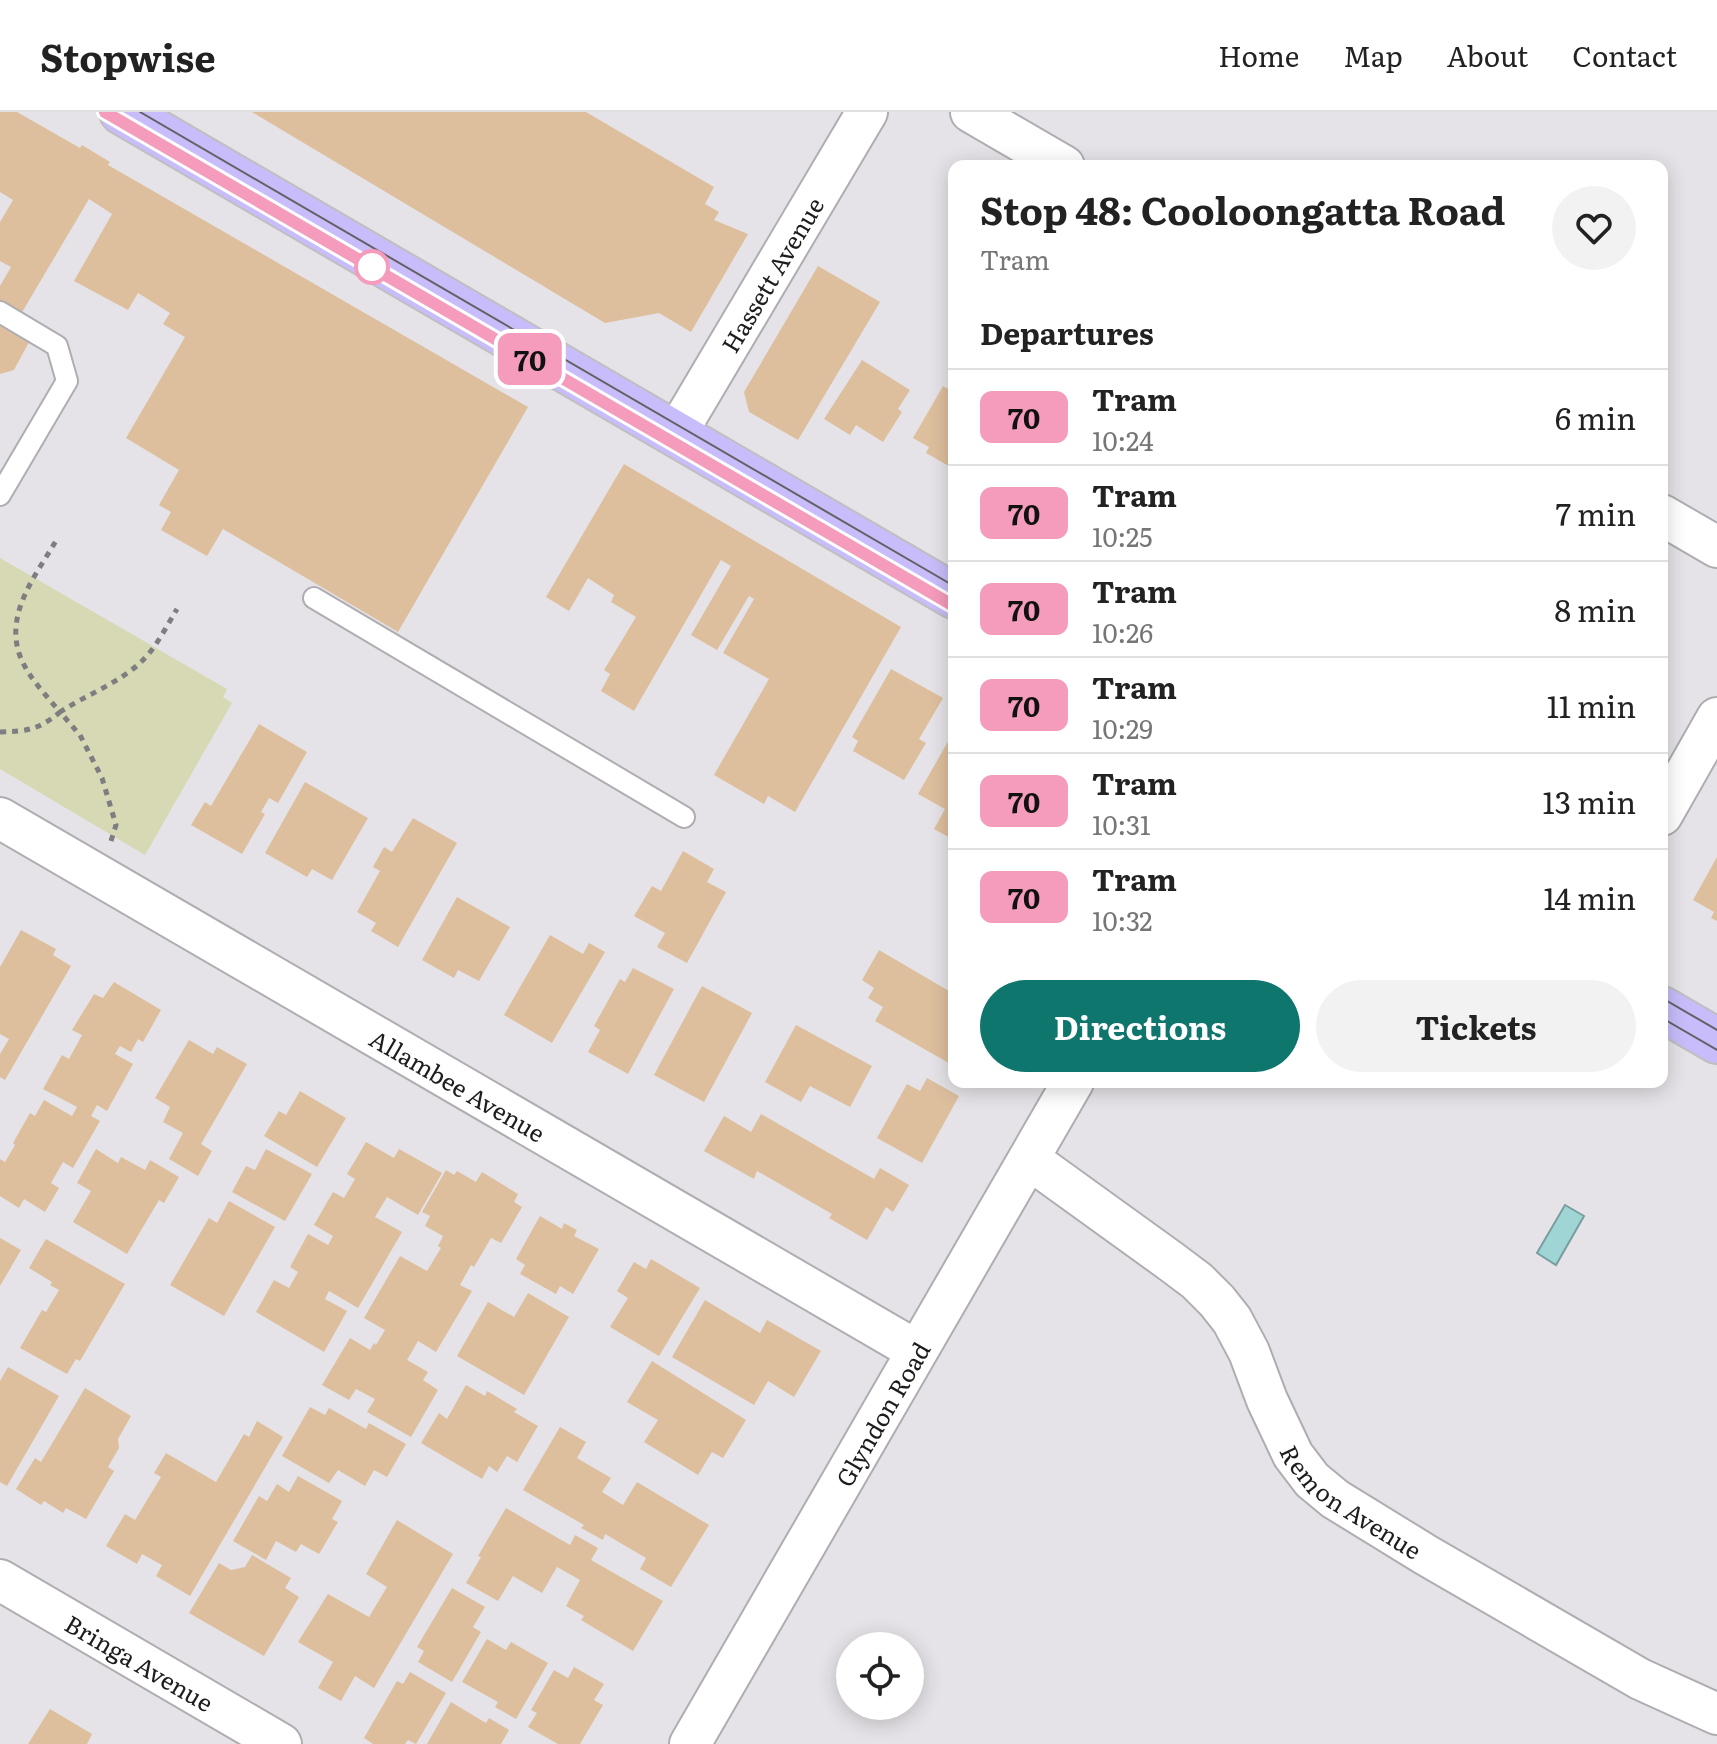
<!DOCTYPE html>
<style>
:root{--surface:#fff;--page:#f2f2f2;--text:#222;--muted:#767676;--line:#e0e0e0;--accent:#0f766e}
body{margin:0;font-family:Literata,serif;background:var(--page);color:var(--text);height:100vh;display:flex;flex-direction:column;font-size:30px;white-space:nowrap}
*{box-sizing:border-box;margin:0}
p{font-size:26px;color:var(--muted)}
.icon{flex:none;width:44px;height:44px;fill:none;stroke:currentColor;stroke-width:2;stroke-linecap:round;stroke-linejoin:round}
.map{position:relative;flex:1;overflow:hidden}
.side{position:absolute;left:948px;top:48px;width:720px;height:928px;display:flex;flex-direction:column;background:var(--surface);border-radius:16px;box-shadow:0 4px 20px #0003}
.side>*{flex:none}
.badge{padding:0 16px;border-radius:12px;font-size:28px;line-height:52px}
.buttons{position:absolute;left:836px;top:1520px;display:grid;gap:16px}
.buttons a{display:grid;place-items:center;width:88px;height:88px;border-radius:50%;background:var(--surface);box-shadow:0 4px 20px #0003;font-size:40px}
.map>.badge{position:absolute;translate:-50% -50%;box-shadow:0 0 0 4px #fff}
h2{padding:0 32px;font-size:30px;line-height:72px}
.round{display:grid;place-items:center;flex:none;width:84px;height:84px;border-radius:42px;background:var(--page)}
.headline{display:flex;align-items:center;justify-content:space-between;height:136px;padding:0 32px}
h1{font-size:38px;font-weight:700;line-height:60px}
.action{display:flex;gap:16px;margin-top:auto;padding:16px 32px}
.action a{flex:1;height:92px;border-radius:48px;background:var(--accent);color:#fff;font-size:32px;font-weight:700;line-height:92px;text-align:center}
.action a+a{background:var(--page);color:var(--text)}
ul{padding:0;list-style:none}
li{display:flex;align-items:center;gap:24px;height:96px;padding:0 32px;border-top:2px solid var(--line)}
li div{flex:1}
li b{display:block;font-size:30px}
li em{font-style:normal}
li .badge{min-width:88px;font-weight:700;text-align:center}
header{display:flex;align-items:center;gap:48px;box-sizing:border-box;height:112px;padding:0 40px;background:var(--surface);border-bottom:2px solid var(--line)}
header strong{font-size:38px}
nav{display:flex;gap:44px;margin-inline-start:auto;font-size:28px}
.map>svg:first-child{display:block}
</style>
<header>
<strong>Stopwise</strong>
<nav><a>Home</a><a>Map</a><a>About</a><a>Contact</a></nav>
</header>
<div class="map">
<svg width="1717" height="1632" viewBox="0 0 1717 1632">
<rect width="100%" height="100%" fill="#e5e3e7"/>
<path fill="#d7d9b4" d="M 0,446 L 227,577 L 223,585 L 232,591 L 145,743 L 0,657 Z"/>
<path fill="#9fd6d5" stroke="#789e9e" stroke-width="2" d="M 1565,1093 L 1584,1104 L 1556,1153 L 1537,1141 Z"/>
<path fill="#ddbf9e" d="M 0,0 L 17,0 L 80,36 L 82,33 L 110,50 L 108,53 L 528,295 L 398,520 L 223,417 L 207,444 L 161,418 L 171,400 L 159,393 L 179,358 L 126,326 L 185,225 L 163,212 L 170,201 L 138,181 L 128,198 L 74,169 L 112,102 L 89,87 L 21,202 L 0,190 L 0,174 L 11,155 L 0,149 L 0,110 L 13,88 L 0,80 Z
M 252,0 L 586,0 L 714,75 L 705,92 L 719,100 L 714,108 L 748,122 L 691,220 L 659,201 L 605,211 Z
M 818,154 L 880,190 L 798,328 L 749,300 L 744,280 Z
M 0,213 L 29,230 L 14,258 L 0,262 Z
M 862,248 L 910,278 L 898,297 L 902,300 L 883,330 L 856,313 L 850,323 L 824,307 Z
M 943,274 L 954,280 L 954,357 L 926,341 L 929,335 L 913,326 Z
M 624,352 L 901,515 L 795,700 L 768,684 L 764,692 L 714,663 L 769,567 L 723,541 L 754,487 L 749,484 L 717,538 L 691,523 L 731,454 L 721,448 L 634,599 L 601,579 L 610,562 L 604,558 L 636,505 L 611,490 L 614,483 L 588,466 L 569,499 L 546,485 Z
M 891,557 L 943,586 L 919,627 L 926,631 L 904,668 L 853,639 L 858,629 L 852,625 Z
M 259,612 L 307,640 L 278,691 L 269,686 L 261,700 L 265,702 L 242,742 L 191,713 L 205,690 L 211,694 Z
M 954,619 L 954,728 L 934,717 L 945,697 L 918,682 Z
M 305,670 L 368,706 L 332,768 L 312,757 L 307,765 L 265,741 Z
M 413,706 L 457,731 L 398,835 L 371,819 L 376,811 L 357,800 L 380,759 L 373,755 L 384,735 L 392,740 Z
M 683,739 L 714,757 L 707,770 L 726,780 L 687,851 L 657,835 L 665,821 L 634,804 L 652,774 L 661,779 Z
M 1717,745 L 1717,809 L 1711,806 L 1714,800 L 1693,788 Z
M 457,785 L 510,815 L 479,869 L 458,858 L 454,866 L 422,848 Z
M 21,818 L 56,837 L 53,843 L 71,854 L 5,968 L 0,965 L 0,942 L 9,927 L 0,922 L 0,855 Z
M 550,823 L 583,842 L 589,831 L 605,840 L 552,931 L 504,903 Z
M 879,838 L 954,882 L 954,954 L 875,909 L 883,895 L 868,886 L 874,876 L 862,868 Z
M 633,856 L 674,877 L 628,962 L 588,940 L 600,918 L 594,914 L 620,867 L 625,870 Z
M 114,870 L 161,898 L 143,930 L 138,927 L 131,940 L 120,934 L 115,942 L 133,952 L 107,999 L 97,993 L 91,1004 L 100,1009 L 73,1056 L 63,1050 L 51,1071 L 59,1076 L 45,1100 L 24,1087 L 19,1096 L 0,1084 L 0,1047 L 5,1050 L 15,1033 L 13,1031 L 30,1001 L 35,1004 L 44,988 L 72,1004 L 77,995 L 43,977 L 62,943 L 69,947 L 82,923 L 72,918 L 94,882 L 103,886 Z
M 702,874 L 752,901 L 704,990 L 654,963 Z
M 796,913 L 872,954 L 850,995 L 810,974 L 801,990 L 765,970 Z
M 189,928 L 213,942 L 217,935 L 247,952 L 201,1032 L 212,1039 L 198,1064 L 169,1047 L 183,1021 L 163,1010 L 170,995 L 155,986 Z
M 927,966 L 959,984 L 922,1051 L 877,1026 L 907,972 L 920,979 Z
M 300,979 L 346,1006 L 317,1055 L 264,1024 L 279,999 L 286,1003 Z
M 761,1002 L 874,1067 L 880,1056 L 909,1073 L 893,1100 L 886,1095 L 867,1128 L 829,1106 L 832,1102 L 757,1059 L 754,1067 L 704,1039 L 724,1004 L 751,1020 Z
M 366,1030 L 394,1046 L 399,1037 L 442,1061 L 418,1103 L 387,1085 L 375,1105 L 402,1120 L 358,1196 L 329,1179 L 325,1187 L 347,1199 L 324,1240 L 256,1200 L 274,1168 L 289,1176 L 298,1160 L 290,1155 L 308,1122 L 328,1133 L 333,1124 L 314,1113 L 333,1080 L 344,1086 L 355,1067 L 347,1062 Z
M 96,1037 L 118,1051 L 121,1045 L 145,1058 L 150,1048 L 179,1065 L 164,1091 L 159,1088 L 127,1142 L 73,1110 L 91,1079 L 77,1071 Z
M 266,1037 L 312,1062 L 285,1109 L 232,1080 L 246,1054 L 255,1058 Z
M 446,1058 L 454,1063 L 457,1059 L 476,1070 L 482,1060 L 518,1082 L 514,1090 L 522,1095 L 501,1131 L 491,1126 L 474,1155 L 471,1153 L 460,1173 L 472,1179 L 436,1240 L 418,1229 L 407,1248 L 428,1260 L 423,1268 L 438,1278 L 411,1325 L 367,1300 L 375,1287 L 356,1277 L 349,1288 L 322,1273 L 350,1226 L 370,1238 L 374,1231 L 376,1233 L 385,1218 L 364,1206 L 400,1144 L 427,1159 L 441,1136 L 438,1134 L 443,1124 L 425,1114 L 430,1104 L 422,1100 Z
M 229,1089 L 275,1115 L 224,1204 L 170,1173 L 209,1106 L 217,1111 Z
M 540,1104 L 562,1117 L 564,1111 L 577,1118 L 574,1124 L 599,1137 L 573,1182 L 560,1174 L 556,1182 L 520,1162 L 525,1153 L 516,1147 Z
M 0,1126 L 21,1138 L 0,1174 Z
M 46,1127 L 125,1172 L 80,1249 L 76,1247 L 67,1262 L 20,1236 L 42,1198 L 46,1200 L 59,1178 L 50,1173 L 52,1170 L 29,1156 Z
M 651,1147 L 700,1176 L 659,1244 L 610,1215 L 628,1186 L 617,1179 L 634,1150 L 646,1157 Z
M 528,1181 L 569,1205 L 524,1283 L 457,1244 L 488,1190 L 514,1205 Z
M 705,1188 L 760,1221 L 767,1208 L 821,1239 L 794,1285 L 768,1269 L 754,1293 L 672,1245 Z
M 652,1249 L 746,1308 L 723,1346 L 712,1340 L 698,1363 L 644,1330 L 658,1308 L 627,1290 Z
M 8,1255 L 59,1284 L 7,1374 L 0,1370 L 0,1269 Z
M 466,1273 L 485,1284 L 487,1279 L 517,1297 L 514,1300 L 538,1314 L 517,1350 L 507,1344 L 497,1360 L 489,1354 L 482,1367 L 421,1331 L 439,1301 L 447,1307 Z
M 85,1276 L 131,1304 L 118,1327 L 119,1336 L 108,1355 L 114,1359 L 86,1407 L 66,1396 L 63,1401 L 44,1389 L 41,1393 L 16,1377 L 35,1346 L 41,1350 Z
M 310,1295 L 325,1303 L 329,1296 L 366,1317 L 369,1311 L 406,1332 L 387,1365 L 374,1358 L 365,1374 L 338,1358 L 329,1371 L 282,1344 Z
M 257,1309 L 283,1325 L 190,1484 L 156,1464 L 162,1453 L 142,1442 L 137,1452 L 106,1434 L 125,1402 L 135,1408 L 161,1365 L 154,1361 L 166,1341 L 216,1370 L 244,1322 L 249,1325 Z
M 560,1315 L 586,1330 L 577,1346 L 611,1366 L 602,1380 L 623,1393 L 637,1370 L 709,1413 L 671,1475 L 640,1457 L 646,1446 L 605,1422 L 603,1428 L 581,1416 L 584,1413 L 523,1378 Z
M 298,1364 L 342,1389 L 332,1407 L 338,1410 L 319,1442 L 301,1432 L 296,1440 L 276,1429 L 266,1448 L 233,1429 L 259,1384 L 267,1389 L 277,1372 L 289,1380 Z
M 506,1396 L 570,1433 L 575,1423 L 598,1436 L 591,1448 L 663,1489 L 633,1539 L 581,1508 L 584,1504 L 566,1494 L 580,1468 L 557,1455 L 542,1481 L 513,1464 L 498,1489 L 466,1471 L 481,1445 L 478,1444 Z
M 397,1408 L 453,1442 L 374,1576 L 355,1564 L 341,1589 L 318,1576 L 333,1550 L 298,1530 L 328,1482 L 369,1505 L 387,1475 L 366,1462 Z
M 252,1443 L 291,1466 L 285,1476 L 299,1485 L 264,1544 L 189,1501 L 219,1451 L 231,1458 L 245,1455 Z
M 452,1476 L 485,1495 L 473,1515 L 481,1520 L 452,1570 L 418,1550 L 424,1539 L 417,1535 Z
M 487,1527 L 506,1538 L 511,1530 L 548,1551 L 516,1607 L 495,1595 L 498,1590 L 462,1570 Z
M 574,1555 L 604,1572 L 594,1588 L 603,1593 L 580,1632 L 558,1632 L 528,1615 L 537,1601 L 531,1598 L 554,1558 L 568,1566 Z
M 410,1560 L 446,1581 L 416,1632 L 408,1628 L 405,1632 L 373,1632 L 364,1626 L 397,1569 L 403,1572 Z
M 451,1590 L 486,1611 L 489,1606 L 509,1618 L 501,1632 L 427,1632 Z
M 50,1597 L 92,1622 L 87,1632 L 28,1632 Z"/>
<g fill="none" stroke-linecap="round" stroke-linejoin="round">
<defs>
<path id="service" d="M 0,200 L 57,234 L 67,269 L 0,383
M 314,486 L 684,705"/>
<g id="minor">
<path d="M 971,0 L 1064,54"/>
<path id="s1" d="M 676,322 L 867,0"/>
<path d="M 1662,403 L 1717,435"/>
<path d="M 1662,703 L 1717,606"/>
<path id="s2" d="M 0,706 L 917,1239"/>
<path id="s3" d="M 1029,1047 L 1169,1148 L 1197,1169 L 1217,1189 L 1232,1208 L 1249,1240 L 1267,1288 L 1293,1343 L 1312,1368 L 1335,1387 L 1426,1443 L 1640,1567 L 1717,1602"/>
<path id="s4" d="M 0,1468 L 281,1632"/>
<path id="s5" d="M 690,1632 L 1073,970"/>
</g>
<path id="primary" d="M 122,0 L 954,484
M 1662,897 L 1717,929"/>
</defs>
<use href="#service" stroke="#afadb1" stroke-width="24"/>
<use href="#minor" stroke="#afadb1" stroke-width="44"/>
<use href="#primary" stroke="#c0bfc0" stroke-width="48"/>
<path stroke="#7e7d80" stroke-width="5" stroke-dasharray="6 6" stroke-linecap="butt" d="M 0,620 C 28,619 38,618 60,600 C 46,583 28,565 20,544 C 4,501 37,462 57,427
M 111,729 L 116,713 L 102,666 L 80,623 L 60,600 C 86,583 119,571 141,550 C 156,536 166,515 177,497"/>
<use href="#service" stroke="#fff" stroke-width="20"/>
<use href="#minor" stroke="#fff" stroke-width="40"/>
<use href="#primary" stroke="#c8bdfa" stroke-width="44"/>
<path stroke="#636164" stroke-width="2" d="M 105,0 L 954,494
M 140,0 L 954,474
M 1662,886 L 1717,918
M 1662,906 L 1717,938"/>
</g>
<g fill="none" stroke-linecap="round" stroke-linejoin="round">
<defs>
<path id="line" d="M 105,0 L 954,494"/>
</defs>
<use href="#line" stroke="#fff" stroke-width="18"/>
<use href="#line" stroke="#f59bbb" stroke-width="12"/>
</g>
<circle fill="#fff" stroke="#f59bbb" stroke-width="4" cx="372" cy="155" r="16"/>
<g text-anchor="middle" dominant-baseline="central" stroke-width="7" stroke-linejoin="round" paint-order="stroke">
<g font-size="24" fill="#1d1c1e" stroke="#f2f0f4">
<text stroke="none"><textPath href="#s1" startOffset="186">Hassett Avenue</textPath></text>
<text stroke="none"><textPath href="#s2" startOffset="530">Allambee Avenue</textPath></text>
<text stroke="none"><textPath href="#s5" startOffset="382">Glyndon Road</textPath></text>
<text stroke="none"><textPath href="#s3" startOffset="484">Remon Avenue</textPath></text>
<text stroke="none"><textPath href="#s4" startOffset="162">Bringa Avenue</textPath></text>
</g>
</g>
</svg>
<div class="buttons">
<a><svg class="icon" aria-label="locate" viewBox="0 0 24 24"><circle cx="12" cy="12" r="6"/><path d="M12 2v4M12 18v4M2 12h4M18 12h4"/></svg></a>
</div>
<b class="badge" style="left:530px;top:247px;background:#f59bbb;color:#111">70</b>
<section class="side">
<div class="headline"><div><h1>Stop 48: Cooloongatta Road</h1><p>Tram</p></div><a class="round"><svg class="icon" aria-label="heart" viewBox="0 0 24 24"><path d="M12 20l-8-8c-3-5 5-10 8-4 3-6 11-1 8 4z"/></svg></a></div>
<h2>Departures</h2>
<ul>
<li><span class="badge" style="background:#f59bbb;color:#111">70</span><div><b>Tram</b><p>10:24</p></div><em>6 min</em></li>
<li><span class="badge" style="background:#f59bbb;color:#111">70</span><div><b>Tram</b><p>10:25</p></div><em>7 min</em></li>
<li><span class="badge" style="background:#f59bbb;color:#111">70</span><div><b>Tram</b><p>10:26</p></div><em>8 min</em></li>
<li><span class="badge" style="background:#f59bbb;color:#111">70</span><div><b>Tram</b><p>10:29</p></div><em>11 min</em></li>
<li><span class="badge" style="background:#f59bbb;color:#111">70</span><div><b>Tram</b><p>10:31</p></div><em>13 min</em></li>
<li><span class="badge" style="background:#f59bbb;color:#111">70</span><div><b>Tram</b><p>10:32</p></div><em>14 min</em></li>
</ul>
<div class="action"><a>Directions</a><a>Tickets</a></div>
</section>
</div>
